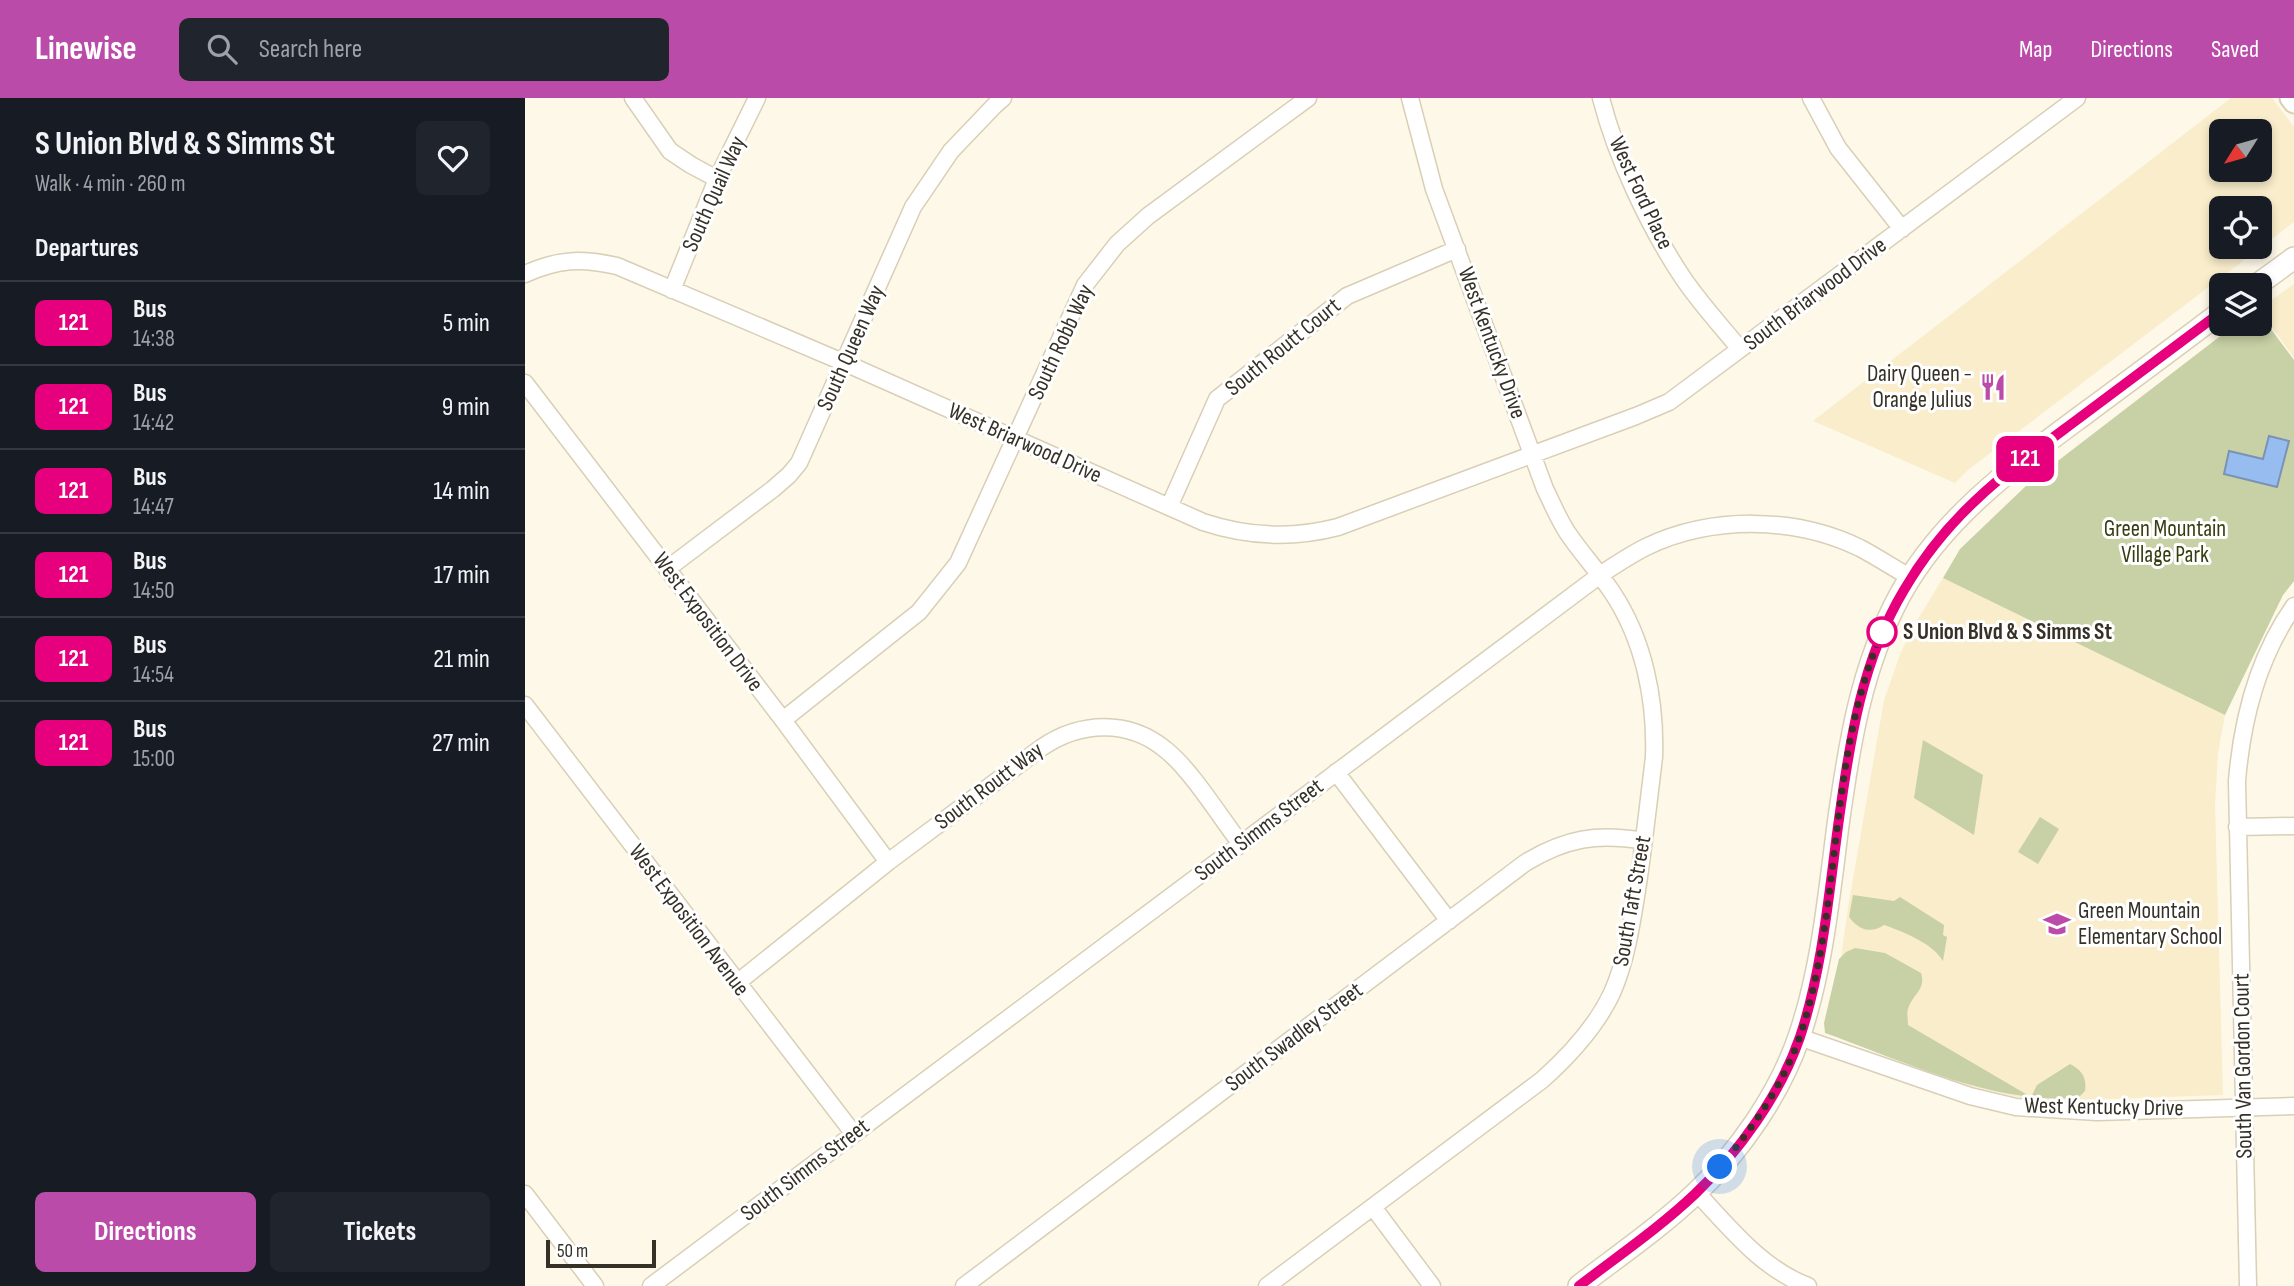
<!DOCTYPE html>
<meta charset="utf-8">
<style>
:root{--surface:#171b24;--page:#20242c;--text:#f1f3f6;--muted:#9ea1a6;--line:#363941;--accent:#bb4ba8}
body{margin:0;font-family:"Sofia Sans Condensed",sans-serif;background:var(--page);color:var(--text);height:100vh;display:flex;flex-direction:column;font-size:26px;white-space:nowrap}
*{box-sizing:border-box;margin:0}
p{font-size:23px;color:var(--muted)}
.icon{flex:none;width:38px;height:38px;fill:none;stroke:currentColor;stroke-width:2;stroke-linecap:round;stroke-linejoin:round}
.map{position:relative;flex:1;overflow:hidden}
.drawer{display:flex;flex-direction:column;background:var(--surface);width:525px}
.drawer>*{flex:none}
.badge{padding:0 14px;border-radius:10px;font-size:24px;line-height:46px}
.needle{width:46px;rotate:233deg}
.controls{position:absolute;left:1684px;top:21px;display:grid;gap:14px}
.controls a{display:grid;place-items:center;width:63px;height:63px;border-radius:10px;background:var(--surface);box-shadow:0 4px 10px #0003;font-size:35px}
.scale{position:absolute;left:21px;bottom:18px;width:110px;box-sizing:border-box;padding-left:7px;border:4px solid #353127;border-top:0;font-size:19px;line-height:24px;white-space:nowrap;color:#353127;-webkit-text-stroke:5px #fff;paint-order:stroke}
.you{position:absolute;width:35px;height:35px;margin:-18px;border:5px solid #fff;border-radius:50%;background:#1a73e8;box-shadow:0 0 0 10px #1a73e833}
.map>.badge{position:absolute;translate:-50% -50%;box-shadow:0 0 0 4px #fff}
h2{padding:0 35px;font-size:26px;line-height:63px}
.round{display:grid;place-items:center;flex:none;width:74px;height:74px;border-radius:10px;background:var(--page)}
.headline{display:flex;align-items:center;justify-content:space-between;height:119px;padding:0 35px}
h1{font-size:33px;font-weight:700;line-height:52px}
.action{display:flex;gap:14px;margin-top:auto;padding:14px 35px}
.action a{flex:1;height:80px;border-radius:10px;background:var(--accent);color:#fff;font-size:28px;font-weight:700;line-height:80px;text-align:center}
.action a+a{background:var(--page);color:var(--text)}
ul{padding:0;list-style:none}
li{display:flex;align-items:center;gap:21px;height:84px;padding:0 35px;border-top:2px solid var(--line)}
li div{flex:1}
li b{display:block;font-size:26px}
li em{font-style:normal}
li .badge{min-width:77px;font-weight:700;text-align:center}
header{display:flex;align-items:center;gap:42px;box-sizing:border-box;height:98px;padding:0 35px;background:var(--accent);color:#fff}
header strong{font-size:33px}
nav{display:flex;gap:38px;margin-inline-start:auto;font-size:24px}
.search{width:490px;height:63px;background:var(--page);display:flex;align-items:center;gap:18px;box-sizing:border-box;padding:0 24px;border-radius:10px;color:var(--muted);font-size:26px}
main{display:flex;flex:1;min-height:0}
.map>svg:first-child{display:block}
</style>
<header>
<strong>Linewise</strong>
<div class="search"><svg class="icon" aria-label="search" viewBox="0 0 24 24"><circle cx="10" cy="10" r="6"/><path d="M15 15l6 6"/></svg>Search here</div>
<nav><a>Map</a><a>Directions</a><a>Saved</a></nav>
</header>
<main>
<section class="drawer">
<div class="headline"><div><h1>S Union Blvd &amp; S Simms St</h1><p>Walk · 4 min · 260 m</p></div><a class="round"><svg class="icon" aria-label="heart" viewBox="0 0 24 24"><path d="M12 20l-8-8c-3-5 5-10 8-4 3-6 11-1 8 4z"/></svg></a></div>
<h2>Departures</h2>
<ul>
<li><span class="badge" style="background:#e6007e;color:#fff">121</span><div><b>Bus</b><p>14:38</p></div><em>5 min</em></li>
<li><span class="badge" style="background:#e6007e;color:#fff">121</span><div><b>Bus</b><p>14:42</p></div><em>9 min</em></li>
<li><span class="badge" style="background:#e6007e;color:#fff">121</span><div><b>Bus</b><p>14:47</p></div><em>14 min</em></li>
<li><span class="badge" style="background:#e6007e;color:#fff">121</span><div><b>Bus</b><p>14:50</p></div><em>17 min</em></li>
<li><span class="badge" style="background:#e6007e;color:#fff">121</span><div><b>Bus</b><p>14:54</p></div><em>21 min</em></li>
<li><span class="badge" style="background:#e6007e;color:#fff">121</span><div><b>Bus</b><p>15:00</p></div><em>27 min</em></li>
</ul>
<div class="action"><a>Directions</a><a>Tickets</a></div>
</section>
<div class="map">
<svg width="1769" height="1188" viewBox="0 0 1769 1188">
<rect width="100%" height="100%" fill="#fef8e8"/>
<path fill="#f9edcb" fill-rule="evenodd" d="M 1706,0 L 1747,0 L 1769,29 L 1769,124 L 1443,372 L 1430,385 L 1288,323 ZM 1696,33 L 1734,33 L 1734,72 L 1696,72 ZM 1696,110 L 1734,110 L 1734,149 L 1696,149 Z
M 1769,186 L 1769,260 L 1734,211 Z
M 1418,480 L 1700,617 L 1693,655 L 1690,707 L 1698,997 L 1528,1003 L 1506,1002 L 1437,986 L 1305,935 L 1323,810 L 1359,602 L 1376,554 L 1388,529 Z"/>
<path fill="#c7d1a5" d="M 1734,215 L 1769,262 L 1769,483 L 1758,497 L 1700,617 L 1418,480 L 1435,451 L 1504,385 L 1711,226 L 1734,226 Z
M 1398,642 L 1458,677 L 1449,737 L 1389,700 Z
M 1515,719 L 1534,731 L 1513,766 L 1493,754 Z
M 1328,797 L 1369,803 L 1375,799 L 1419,827 L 1418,837 L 1422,839 L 1418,863 C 1407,845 1379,834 1359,827 C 1345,836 1334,832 1324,819 Z
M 1330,850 L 1360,855 L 1396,875 C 1401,890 1390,895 1384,908 C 1381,914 1383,920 1383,927 L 1506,999 L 1512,987 L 1545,966 C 1557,972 1562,980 1560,993 L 1553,1000 C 1466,1006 1381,964 1300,935 L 1299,925 L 1314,861 L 1321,854 Z"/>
<path fill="#97bdf0" stroke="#7a93b4" stroke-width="2" d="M 1744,338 L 1764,343 L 1752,389 L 1699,376 L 1704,353 L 1738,361 Z"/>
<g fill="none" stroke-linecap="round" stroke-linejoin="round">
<defs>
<path id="minor" d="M 108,0 L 145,53 L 166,67 L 192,81
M 1076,0 C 1091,59 1124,129 1158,180 C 1175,205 1196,228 1215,251
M 1286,0 L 1313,50 L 1377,131
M 0,176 C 34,161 56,160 92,168 L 320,265 L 678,424 C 723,439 767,441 813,429 L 1111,318 L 1144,304 L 1552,0
M 147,192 L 192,81 L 232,0
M 0,285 L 258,622 L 363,764
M 644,409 L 692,301 L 822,198 L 932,151
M 142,471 L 248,391 L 264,377 L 274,365 L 388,109 L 426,53 L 470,7 L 478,0
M 0,607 L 329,1036
M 258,622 L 394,514 L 433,465 L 560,187 L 592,146 L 623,118 L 783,0
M 811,674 L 924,823
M 1712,729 L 1769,728
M 212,885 L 363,764 L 516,650 C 555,623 604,621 641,652 C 667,673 695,719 716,746
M 1274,939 L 1445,998 L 1491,1009 L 1572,1014 L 1769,1008
M 1172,1095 C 1205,1130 1237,1171 1283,1188
M 0,1096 L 70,1188
M 848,1109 L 907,1188
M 126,1188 L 1075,477 C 1090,467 1105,457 1121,449 C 1186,418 1269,418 1335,450 C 1352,459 1369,470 1386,480
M 439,1188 L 1000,765 C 1041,740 1072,735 1119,743
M 742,1188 L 1017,982 C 1045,957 1071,929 1087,895 C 1102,861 1107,823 1113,786 C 1119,744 1124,701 1129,659 C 1131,602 1119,542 1087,494 C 1073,473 1056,455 1042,434 C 1033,420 1027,405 1020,391 L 909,91 L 885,0
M 1723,1188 L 1712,683 C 1717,622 1733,559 1769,508"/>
<path id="tertiary" d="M 1765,0 L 1769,5"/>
<path id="secondary" d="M 1732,187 L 1769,160
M 1054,1188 C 1093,1158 1134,1130 1170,1096 C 1214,1054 1254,997 1274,939 C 1297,872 1304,797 1313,727 C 1324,647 1336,569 1375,497 C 1418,419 1488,369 1558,317 C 1604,283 1650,249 1696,214"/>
</defs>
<use href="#minor" stroke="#d9cfb6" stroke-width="19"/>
<use href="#tertiary" stroke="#d9cfb6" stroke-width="23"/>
<use href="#secondary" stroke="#d9cfb6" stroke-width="24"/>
<use href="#minor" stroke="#fff" stroke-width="16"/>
<use href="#tertiary" stroke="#fff" stroke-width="19"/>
<use href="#secondary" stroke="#fff" stroke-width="21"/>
</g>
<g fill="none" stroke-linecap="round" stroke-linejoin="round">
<defs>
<path id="line" d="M 1054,1188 C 1093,1158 1134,1130 1170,1096 C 1214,1054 1255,997 1275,939 C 1298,870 1304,793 1314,721 C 1325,641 1337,562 1379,492 C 1425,413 1482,374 1553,321 C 1601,285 1648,250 1696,214"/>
</defs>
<use href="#line" stroke="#fff" stroke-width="16"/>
<use href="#line" stroke="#e6007e" stroke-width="10"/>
<path stroke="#353127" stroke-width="7" stroke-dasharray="0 12.6" d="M 1195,1069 C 1228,1030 1258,987 1275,938 C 1318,807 1302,662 1357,534"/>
</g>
<defs>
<symbol id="restaurant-bare" viewBox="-9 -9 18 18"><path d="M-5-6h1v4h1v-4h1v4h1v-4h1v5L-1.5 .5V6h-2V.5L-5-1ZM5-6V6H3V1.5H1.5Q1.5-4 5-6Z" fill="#bb4ba8" stroke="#fff" stroke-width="2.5" paint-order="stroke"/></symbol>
<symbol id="school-bare" viewBox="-9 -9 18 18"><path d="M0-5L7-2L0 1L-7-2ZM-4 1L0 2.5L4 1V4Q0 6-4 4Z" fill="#bb4ba8" stroke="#fff" stroke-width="2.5" paint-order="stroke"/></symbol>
</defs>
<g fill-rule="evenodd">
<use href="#restaurant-bare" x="1449" y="270" width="38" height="38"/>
<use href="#school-bare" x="1513" y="807" width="38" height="38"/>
</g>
<circle fill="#fff" stroke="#e6007e" stroke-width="3.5" cx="1357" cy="534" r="14"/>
<g text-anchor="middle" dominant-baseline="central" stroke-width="6" stroke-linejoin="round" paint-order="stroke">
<g font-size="23" fill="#353127" stroke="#fff">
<text transform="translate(1116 95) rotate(65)">West Ford Place</text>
<text transform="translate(189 96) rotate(-66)">South Quail Way</text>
<text transform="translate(1290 196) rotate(-37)">South Briarwood Drive</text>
<text transform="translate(536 244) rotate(-65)">South Robb Way</text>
<text transform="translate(967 245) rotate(70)">West Kentucky Drive</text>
<text transform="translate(758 249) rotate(-39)">South Routt Court</text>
<text transform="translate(326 250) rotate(-66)">South Queen Way</text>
<text transform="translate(500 345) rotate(24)">West Briarwood Drive</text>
<text transform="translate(183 524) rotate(53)">West Exposition Drive</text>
<text transform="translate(464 688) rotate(-37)">South Routt Way</text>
<text transform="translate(734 732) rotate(-37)">South Simms Street</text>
<text transform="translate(1107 803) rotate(-80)">South Taft Street</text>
<text transform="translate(164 822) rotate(53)">West Exposition Avenue</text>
<text transform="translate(769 939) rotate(-37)">South Swadley Street</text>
<text transform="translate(1718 968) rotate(-91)">South Van Gordon Court</text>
<text transform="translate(1579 1009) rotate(1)">West Kentucky Drive</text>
<text transform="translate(280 1072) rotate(-37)">South Simms Street</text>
</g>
<g font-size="23" fill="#353127" stroke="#fff" text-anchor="end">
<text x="1447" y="276">Dairy Queen -<tspan x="1447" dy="26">Orange Julius</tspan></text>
<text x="1553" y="813" text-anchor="start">Green Mountain<tspan x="1553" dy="26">Elementary School</tspan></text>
</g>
<g font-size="23" fill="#373e0f" stroke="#fff">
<text x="1640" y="431">Green Mountain<tspan x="1640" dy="26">Village Park</tspan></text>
</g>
<g font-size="23" font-weight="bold" fill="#353127" stroke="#fff" text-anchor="start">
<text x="1378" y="534">S Union Blvd &amp; S Simms St</text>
</g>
</g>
</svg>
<div class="controls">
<a><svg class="needle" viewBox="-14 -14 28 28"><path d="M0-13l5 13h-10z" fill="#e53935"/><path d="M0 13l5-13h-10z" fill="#9ea1a6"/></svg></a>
<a><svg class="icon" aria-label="locate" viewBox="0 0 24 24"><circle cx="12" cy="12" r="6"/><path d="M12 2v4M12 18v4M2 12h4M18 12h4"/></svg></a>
<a><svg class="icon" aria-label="layers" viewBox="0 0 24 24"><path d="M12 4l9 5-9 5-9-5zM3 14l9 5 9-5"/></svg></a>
</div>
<div class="scale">50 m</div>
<div class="you" style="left:1195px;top:1069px"></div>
<b class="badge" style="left:1500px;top:361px;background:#e6007e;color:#fff">121</b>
</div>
</main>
